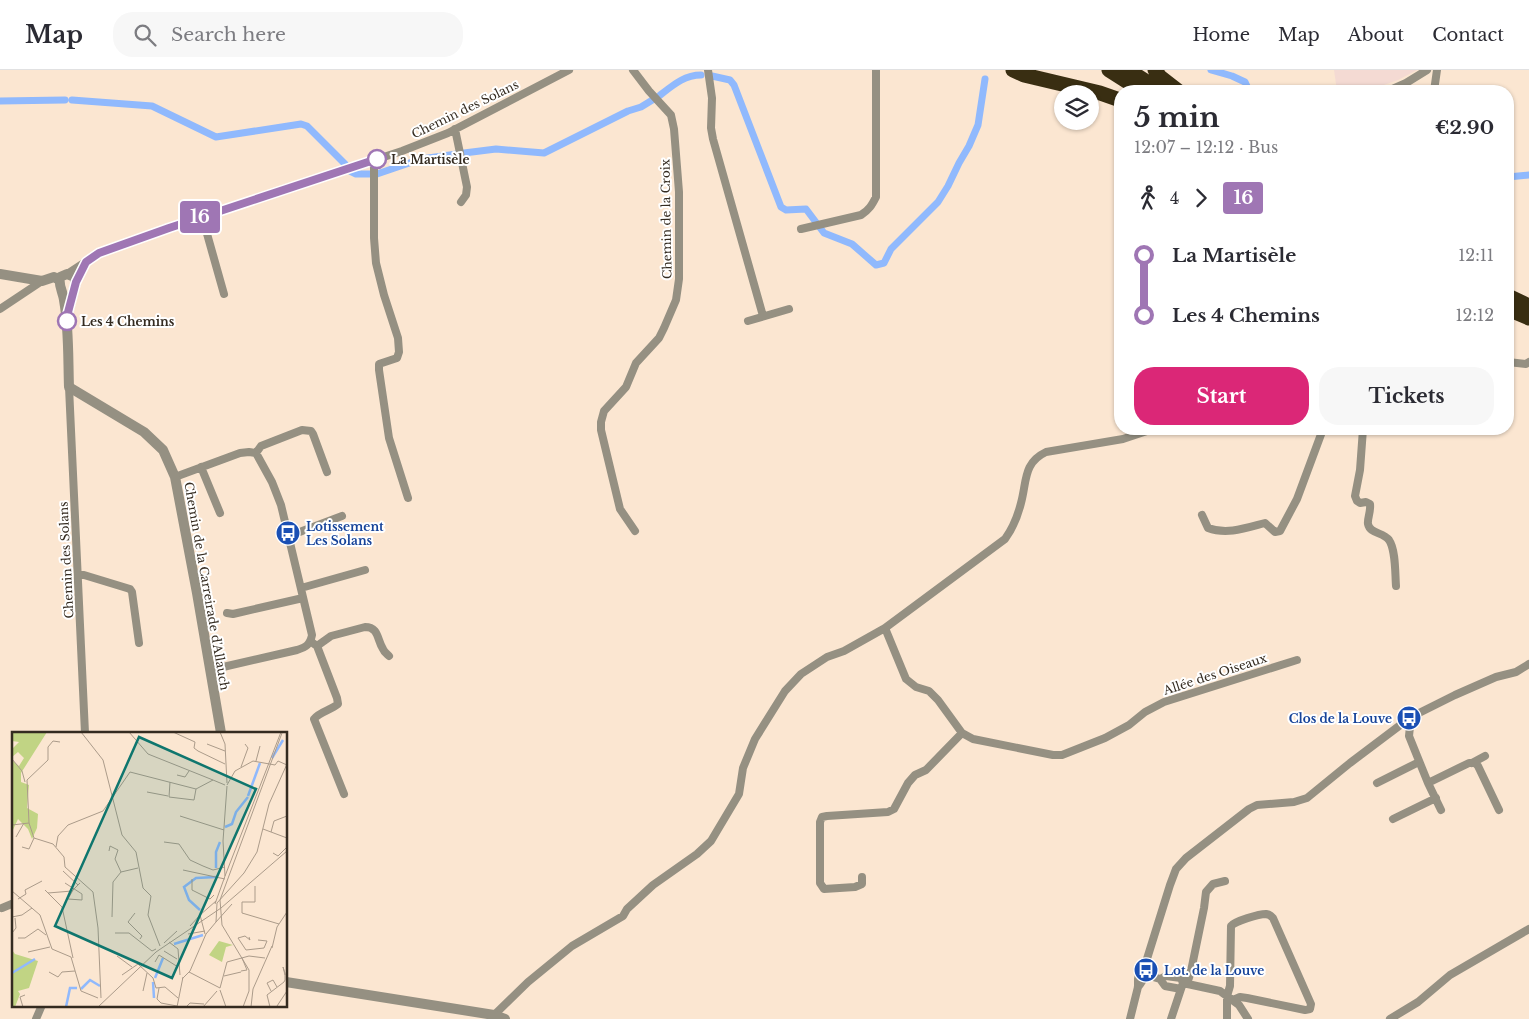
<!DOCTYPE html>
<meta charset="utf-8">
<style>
:root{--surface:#fff;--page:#f7f7f7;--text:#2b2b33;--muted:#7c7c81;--line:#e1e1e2;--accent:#db2777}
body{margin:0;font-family:"Libre Baskerville",serif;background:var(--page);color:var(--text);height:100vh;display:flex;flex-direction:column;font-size:19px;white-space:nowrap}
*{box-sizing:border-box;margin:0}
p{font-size:16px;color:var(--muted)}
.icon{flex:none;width:28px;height:28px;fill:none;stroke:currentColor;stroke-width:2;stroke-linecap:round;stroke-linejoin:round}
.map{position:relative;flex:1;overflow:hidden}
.drawer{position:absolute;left:1114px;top:15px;width:400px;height:350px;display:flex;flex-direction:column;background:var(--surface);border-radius:20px;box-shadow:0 1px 4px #0004}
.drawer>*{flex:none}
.badge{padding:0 10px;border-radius:4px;font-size:18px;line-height:32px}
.buttons{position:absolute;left:1054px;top:15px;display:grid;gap:10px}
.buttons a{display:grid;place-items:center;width:45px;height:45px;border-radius:50%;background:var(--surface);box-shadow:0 1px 4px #0004;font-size:25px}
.map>.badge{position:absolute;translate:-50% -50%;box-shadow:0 0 0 2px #fff}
.legs{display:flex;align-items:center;gap:8px;height:55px;padding:0 20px;font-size:16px}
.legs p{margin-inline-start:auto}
.headline{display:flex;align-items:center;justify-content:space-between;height:85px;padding:0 20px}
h1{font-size:28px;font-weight:700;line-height:38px}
.action{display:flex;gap:10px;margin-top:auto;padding:10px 20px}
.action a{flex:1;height:58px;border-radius:20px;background:var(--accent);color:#fff;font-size:20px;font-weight:700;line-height:58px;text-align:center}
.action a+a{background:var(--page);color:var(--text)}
ul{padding:0 20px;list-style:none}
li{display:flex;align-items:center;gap:18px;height:60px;font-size:19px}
li i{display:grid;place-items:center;width:8px;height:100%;margin:0 6px;background:currentColor}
li i::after{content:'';width:12px;height:12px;margin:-6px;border:4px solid;border-radius:50%;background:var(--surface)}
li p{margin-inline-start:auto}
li:first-child i{background:linear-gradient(#0000 50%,currentColor 0)}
li:last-child i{background:linear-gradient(currentColor 50%,#0000 0)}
header{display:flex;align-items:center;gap:30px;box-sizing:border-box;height:70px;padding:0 25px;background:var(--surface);border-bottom:1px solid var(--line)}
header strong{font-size:24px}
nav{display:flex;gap:28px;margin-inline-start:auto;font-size:18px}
.search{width:350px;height:45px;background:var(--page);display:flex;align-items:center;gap:12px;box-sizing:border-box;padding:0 18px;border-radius:20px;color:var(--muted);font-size:19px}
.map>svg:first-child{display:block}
</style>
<header>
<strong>Map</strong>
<div class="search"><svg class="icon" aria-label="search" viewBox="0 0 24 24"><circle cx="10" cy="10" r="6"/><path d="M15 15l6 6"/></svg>Search here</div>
<nav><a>Home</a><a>Map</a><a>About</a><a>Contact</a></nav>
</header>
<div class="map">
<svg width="1529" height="949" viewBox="0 0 1529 949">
<rect width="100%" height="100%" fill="#fbe6d1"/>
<path fill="#f4dad3" d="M 1334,0 L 1417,0 L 1398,10 L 1381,16 L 1358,21 L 1337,21 Z"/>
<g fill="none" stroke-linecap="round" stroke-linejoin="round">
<path stroke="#90b9fd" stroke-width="7" d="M 1211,0 L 1232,6 L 1245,12 L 1249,21
M 712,6 L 730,10 L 734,15 L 781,137 L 786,140 L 806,139 L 824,163 L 852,174 L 876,195 L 884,193 L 891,179 L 938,132 L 948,116 L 959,93 L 969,76 L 978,55 L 985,9
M 659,26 C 672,16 684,5 701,5
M 72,30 L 152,36 L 216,67 L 301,54 L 307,56 L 345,94
M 0,31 L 65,30
M 464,83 L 496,79 L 544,83 L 628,41 L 641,37 L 654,29
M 350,101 L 356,104 L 370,104
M 377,104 L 421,89 L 457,84
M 1508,107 L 1529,105"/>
<path stroke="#959082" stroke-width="8" d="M 633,0 L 649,21 L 671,45 L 674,59 L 679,122 L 679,209 L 676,230 L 664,258 L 659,268 L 636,293 L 626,317 L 604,341 L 601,352 L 601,360 L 620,439 L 635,461
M 708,0 L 712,28 L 711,58 L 713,69 L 763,246
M 1388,21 L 1406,13 L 1427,0
M 1434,21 L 1437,0
M 455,59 L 467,117 L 466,125 L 461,132
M 374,90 L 374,168 L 376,193 L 384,225 L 398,268 L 399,282 L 397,288 L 379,294 L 379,300 L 389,368 L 408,428
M 202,146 L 224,224
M 801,159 L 861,145 C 869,140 872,135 876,127 L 876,0
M 67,204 L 99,183 L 169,157 L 402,81 L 448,63 L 569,0
M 0,239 L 42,211
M 748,251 L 789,239
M 1508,292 L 1526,294 L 1529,292
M 69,317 L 85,663
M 1363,359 L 1360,400 L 1355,426 L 1357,431 L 1360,433 L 1366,432 L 1370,434 C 1371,442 1367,449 1368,454 C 1370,464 1383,462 1389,470 C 1396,480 1395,504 1396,516
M 256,383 L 261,376 L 302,360 L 311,361 L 313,364 L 327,402
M 201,397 L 220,443
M 175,407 L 240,383 L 249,382 L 256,383 L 272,412 L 281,435 L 312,565 C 310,575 306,577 297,580 L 210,600
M 1202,445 L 1208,458 C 1227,465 1246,458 1265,453 L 1275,462 L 1280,461 L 1297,429 L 1323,359
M 289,466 L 342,446
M 78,505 L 84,505 L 130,519 L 132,522 L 139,573
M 301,518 L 365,500
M 227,543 L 233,544 L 303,528
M 885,558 L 906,609 L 916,617 L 929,621 L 938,630 L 962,663 L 973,669 L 1053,685 L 1062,685 L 1105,668 L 1129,655 L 1145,642 L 1164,632 L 1297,590
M 310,571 L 317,576 L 337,628 L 338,634 C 331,640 319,642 314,649 L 344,724
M 317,576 L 331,566 L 365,557 C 379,557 377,570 383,579 C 384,582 387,584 389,586
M 1411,647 L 1409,666 L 1428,713 L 1441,740
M 1472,693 L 1485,686
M 1377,713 L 1419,692
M 1428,713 L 1469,693 L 1475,693 L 1478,696 L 1499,740
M 1393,749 L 1436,728
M 862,807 L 862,814 L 855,817 L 824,819 L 820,813 L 820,752 L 822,747 L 827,746 L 888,742 L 894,739 L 908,713 L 915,705 L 926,700 L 962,663
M 2,838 L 14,833
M 1139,903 L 1160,909 L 1166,906 L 1181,908 L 1183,913 L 1171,949
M 1160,909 L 1165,916 L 1181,919
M 1183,913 L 1220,921 L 1239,935 L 1248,949
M 1187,914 L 1191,901 L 1204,838 L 1206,822 L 1213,814 L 1225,811
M 1138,917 C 1145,909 1146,902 1146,892 L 1170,815 L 1176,799 L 1186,788 L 1249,739 L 1257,735 L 1294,732 L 1307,728 L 1350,693 L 1411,647 L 1455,625 L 1496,607 L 1516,602 L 1529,594
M 491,948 L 528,912 L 572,876 L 623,846 L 627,839 L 653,815 L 697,784 L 711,771 L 739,724 L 743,698 L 755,669 L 785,621 L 801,604 L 827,587 L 844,581 L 885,558 L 1005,469 C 1013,458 1018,445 1021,433 C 1027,411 1023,393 1046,382 L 1123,369 L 1153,359
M 36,949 L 42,935
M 1130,949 L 1138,917 L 1138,909 L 1140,899
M 1227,949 L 1227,926 L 1230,916 L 1231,856 C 1235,851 1259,844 1266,844 C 1270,845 1270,845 1273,848 L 1311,934 L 1310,939 L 1305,940 L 1247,928 L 1240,927 L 1233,930
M 1390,949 L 1418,932 L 1450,905 L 1529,859"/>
<path stroke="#959082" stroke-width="10" d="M 0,204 L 42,211 L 54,207 L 59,210
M 67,246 L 76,212 L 74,207 L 67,204 L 60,207 C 58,215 63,222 64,230 C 69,258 68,288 69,317 L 144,362 L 163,380 L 175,407 L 197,523 L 221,663
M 286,912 L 494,945 L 505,949"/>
<path stroke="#392e12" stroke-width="15" d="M 1013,0 L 1024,5 L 1100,23 L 1120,30
M 1109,0 L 1142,21
M 1128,0 L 1161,21
M 1155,0 L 1160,7 L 1178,21
M 1508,226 L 1529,236
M 1508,239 L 1529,248"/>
</g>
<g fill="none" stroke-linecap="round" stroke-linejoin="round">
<defs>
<path id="line-1" d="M 67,251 L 67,246 L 76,212 L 86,192 L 99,183 L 169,158 L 377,89"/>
</defs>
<use href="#line-1" stroke="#fff" stroke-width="11"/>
<use href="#line-1" stroke="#9f76b4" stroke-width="8"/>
</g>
<defs>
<symbol id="bus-disc" viewBox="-11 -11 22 22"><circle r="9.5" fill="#1a4fb4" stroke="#fff"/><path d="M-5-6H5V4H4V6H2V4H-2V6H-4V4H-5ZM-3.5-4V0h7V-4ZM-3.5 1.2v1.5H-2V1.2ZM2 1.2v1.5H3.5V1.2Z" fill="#fff"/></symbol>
</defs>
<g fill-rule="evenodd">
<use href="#bus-disc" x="274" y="449" width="28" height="28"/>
<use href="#bus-disc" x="1395" y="634" width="28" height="28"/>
<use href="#bus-disc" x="1132" y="886" width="28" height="28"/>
</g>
<g fill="#fff" stroke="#9f76b4" stroke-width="2.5">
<circle cx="377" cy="89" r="9"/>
<circle cx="67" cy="251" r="9"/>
</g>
<g text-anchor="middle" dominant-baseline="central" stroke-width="4" stroke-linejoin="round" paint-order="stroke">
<g font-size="12" fill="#342b20" stroke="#fff">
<text transform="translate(465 39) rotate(-26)">Chemin des Solans</text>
<text transform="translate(666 149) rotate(-91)">Chemin de la Croix</text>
<text transform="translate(66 490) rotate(-93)">Chemin des Solans</text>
<text transform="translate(207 516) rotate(80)">Chemin de la Carreirade d'Allauch</text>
<text transform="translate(1215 604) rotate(-18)">Allée des Oiseaux</text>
</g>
<g font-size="12" font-weight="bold" fill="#342b20" stroke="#fff" text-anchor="start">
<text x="391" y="89">La Martisèle</text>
<text x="81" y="251">Les 4 Chemins</text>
</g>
<g font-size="12" font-weight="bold" fill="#164399" stroke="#fff" text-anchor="start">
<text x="306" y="456">Lotissement<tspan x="306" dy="14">Les Solans</tspan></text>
<text x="1392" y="648" text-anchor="end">Clos de la Louve</text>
<text x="1164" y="900">Lot. de la Louve</text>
</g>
</g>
<g transform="translate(12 662)">
<rect width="275" height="275" fill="#fbe6d1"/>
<path d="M 0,0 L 35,0 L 9,41 L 9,50 L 17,53 L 15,76 L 26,82 L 25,96 L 20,107 L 16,97 L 6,87 L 0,100 L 0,28 L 7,34 L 12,26 L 6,20 L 0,25 L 0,17 L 7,10 L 0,9 ZM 0,218 L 3,222 L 26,229 L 17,256 L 6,259 L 8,262 L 3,275 L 0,275 Z" fill="#c1d484"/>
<path d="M 207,209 L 221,213 L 214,215 L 210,230 L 197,223 Z" fill="#c1d484"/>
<path fill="none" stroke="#90b9fd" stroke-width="2.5" d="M 260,26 L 271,8M 236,64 L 248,31M 213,95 L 220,92 L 224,80 L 236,65M 204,136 L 204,120 L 208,110M 188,178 L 177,168 L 172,155 L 184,146 L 204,145M 162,212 L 191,203M 0,241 L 23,227M 143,246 L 151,226M 141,250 L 142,266M 69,257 L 78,248 L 88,254M 54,275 L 58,256 L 65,256"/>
<path fill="none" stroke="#ab9b8a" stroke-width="1" d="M 69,0 L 91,28 L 110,103 L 124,120 L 131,156 L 139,164 L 136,183 L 148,214M 117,0 L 136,22 L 201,48M 161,0 L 183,10 L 182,16 L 186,19 L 213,32M 208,0 L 213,12 L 215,51M 48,10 L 41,9 L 36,15 L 36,28 L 15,48 L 17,91 L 22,106 L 41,112 L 52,125 L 53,135 L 81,160 L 86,196 L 89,266M 195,12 L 213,19M 0,27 L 10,39 L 13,50M 244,29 L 248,14M 229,35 L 236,16 L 233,12M 165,43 L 173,45 L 177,39M 158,50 L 157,65 L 182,68 L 184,57M 215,53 L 223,39 L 241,29 L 263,33 L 266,29 L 275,33M 135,60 L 156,64M 168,84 L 212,98M 0,93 L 17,91M 251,97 L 275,106M 259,100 L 262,89 L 275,84M 4,105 L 12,91M 152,110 L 167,112 L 178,128 L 191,134 L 201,138 L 213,135M 10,115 L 17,117 L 22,106M 44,115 L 46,104 L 56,93 L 91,79 L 118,40 L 184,57 L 201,48 L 213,53M 97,119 L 98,114 L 106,118 L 103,127 L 109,140M 261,121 L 266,124 L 275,115M 171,138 L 213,147M 51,139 L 66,153 L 68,151M 213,144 L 269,0M 180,147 L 180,158 L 198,167 L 202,163M 53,151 L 70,162 L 70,168 L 56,167 L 61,158M 243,154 L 243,170 L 230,170 L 230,181 L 267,192M 33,158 L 50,175 L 61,226M 0,159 L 28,183 L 40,217 L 59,225 L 69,259 L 86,266M 36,161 L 60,159 L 66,153M 6,167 L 14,162 L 13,158 L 30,149M 203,172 L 213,144 L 211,109 L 215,54M 123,181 L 116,190 L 130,204 L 128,207M 0,185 L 10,183 L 20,176M 100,185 L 101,150 L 109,140 L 126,136M 204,190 L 220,172M 178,194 L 189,182M 0,201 L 4,196 L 3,186M 103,201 L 117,201 L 140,219 L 144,217M 176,202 L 193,199M 193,202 L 188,183 L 204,169M 237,205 L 238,208 L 233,204 L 226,206 L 234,218 L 252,216 L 255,209 L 246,208M 6,206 L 13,206 L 26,197 L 34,203M 157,210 L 166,217 L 168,243M 152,211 L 165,199M 260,216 L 265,195 L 275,180M 152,219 L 165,227M 16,220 L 38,215M 105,224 L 120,235M 143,230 L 147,223 L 166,235M 229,239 L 235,238 L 230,226M 37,240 L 46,245 L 50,240 L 63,239M 177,240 L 208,256M 110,243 L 126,232 L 141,246 L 144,256 L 153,255 L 166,266M 212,244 L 229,240M 170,247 L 178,239 L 194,202 L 204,190 L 205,171 L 232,141 L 245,120 L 257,72 L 275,32M 147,256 L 145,267 L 149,271 L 165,274M 208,256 L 215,230 L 237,224 L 253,226M 208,258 L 214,275M 131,259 L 135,241M 259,259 L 255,251 L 261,248 L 265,255M 265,274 L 275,259M 11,275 L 8,265 L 13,263M 86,275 L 144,220 L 209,176 L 275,119M 165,275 L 171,245M 174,275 L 178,271 L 192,272M 191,275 L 205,259M 231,275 L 237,259 L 237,238 L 210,193 L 208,168 L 270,1M 239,275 L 241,257 L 260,214M 258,275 L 255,263 L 272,250 L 273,248 L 273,241 L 271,235 L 273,243"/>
<path fill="#0f766e" fill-opacity="0.15" stroke="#0f766e" stroke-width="2.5" d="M 127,5 L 244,57 L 160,246 L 43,194 Z"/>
<rect width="275" height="275" fill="none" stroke="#342b20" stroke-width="2.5"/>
</g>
</svg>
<div class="buttons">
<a><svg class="icon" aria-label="layers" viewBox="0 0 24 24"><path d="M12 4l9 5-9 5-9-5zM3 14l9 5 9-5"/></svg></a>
</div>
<b class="badge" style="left:200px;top:147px;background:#9f76b4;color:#fff">16</b>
<section class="drawer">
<div class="headline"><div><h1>5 min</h1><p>12:07 – 12:12 · Bus</p></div><b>€2.90</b></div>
<div class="legs"><svg class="icon" aria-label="walk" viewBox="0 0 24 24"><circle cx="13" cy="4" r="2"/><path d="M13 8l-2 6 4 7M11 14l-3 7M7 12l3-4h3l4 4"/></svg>4<svg class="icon" aria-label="forward" viewBox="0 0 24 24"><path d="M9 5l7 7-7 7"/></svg><b class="badge" style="background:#9f76b4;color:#fff">16</b></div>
<ul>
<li><i style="color:#9f76b4"></i><b>La Martisèle</b><p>12:11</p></li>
<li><i style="color:#9f76b4"></i><b>Les 4 Chemins</b><p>12:12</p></li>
</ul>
<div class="action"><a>Start</a><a>Tickets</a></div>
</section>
</div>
